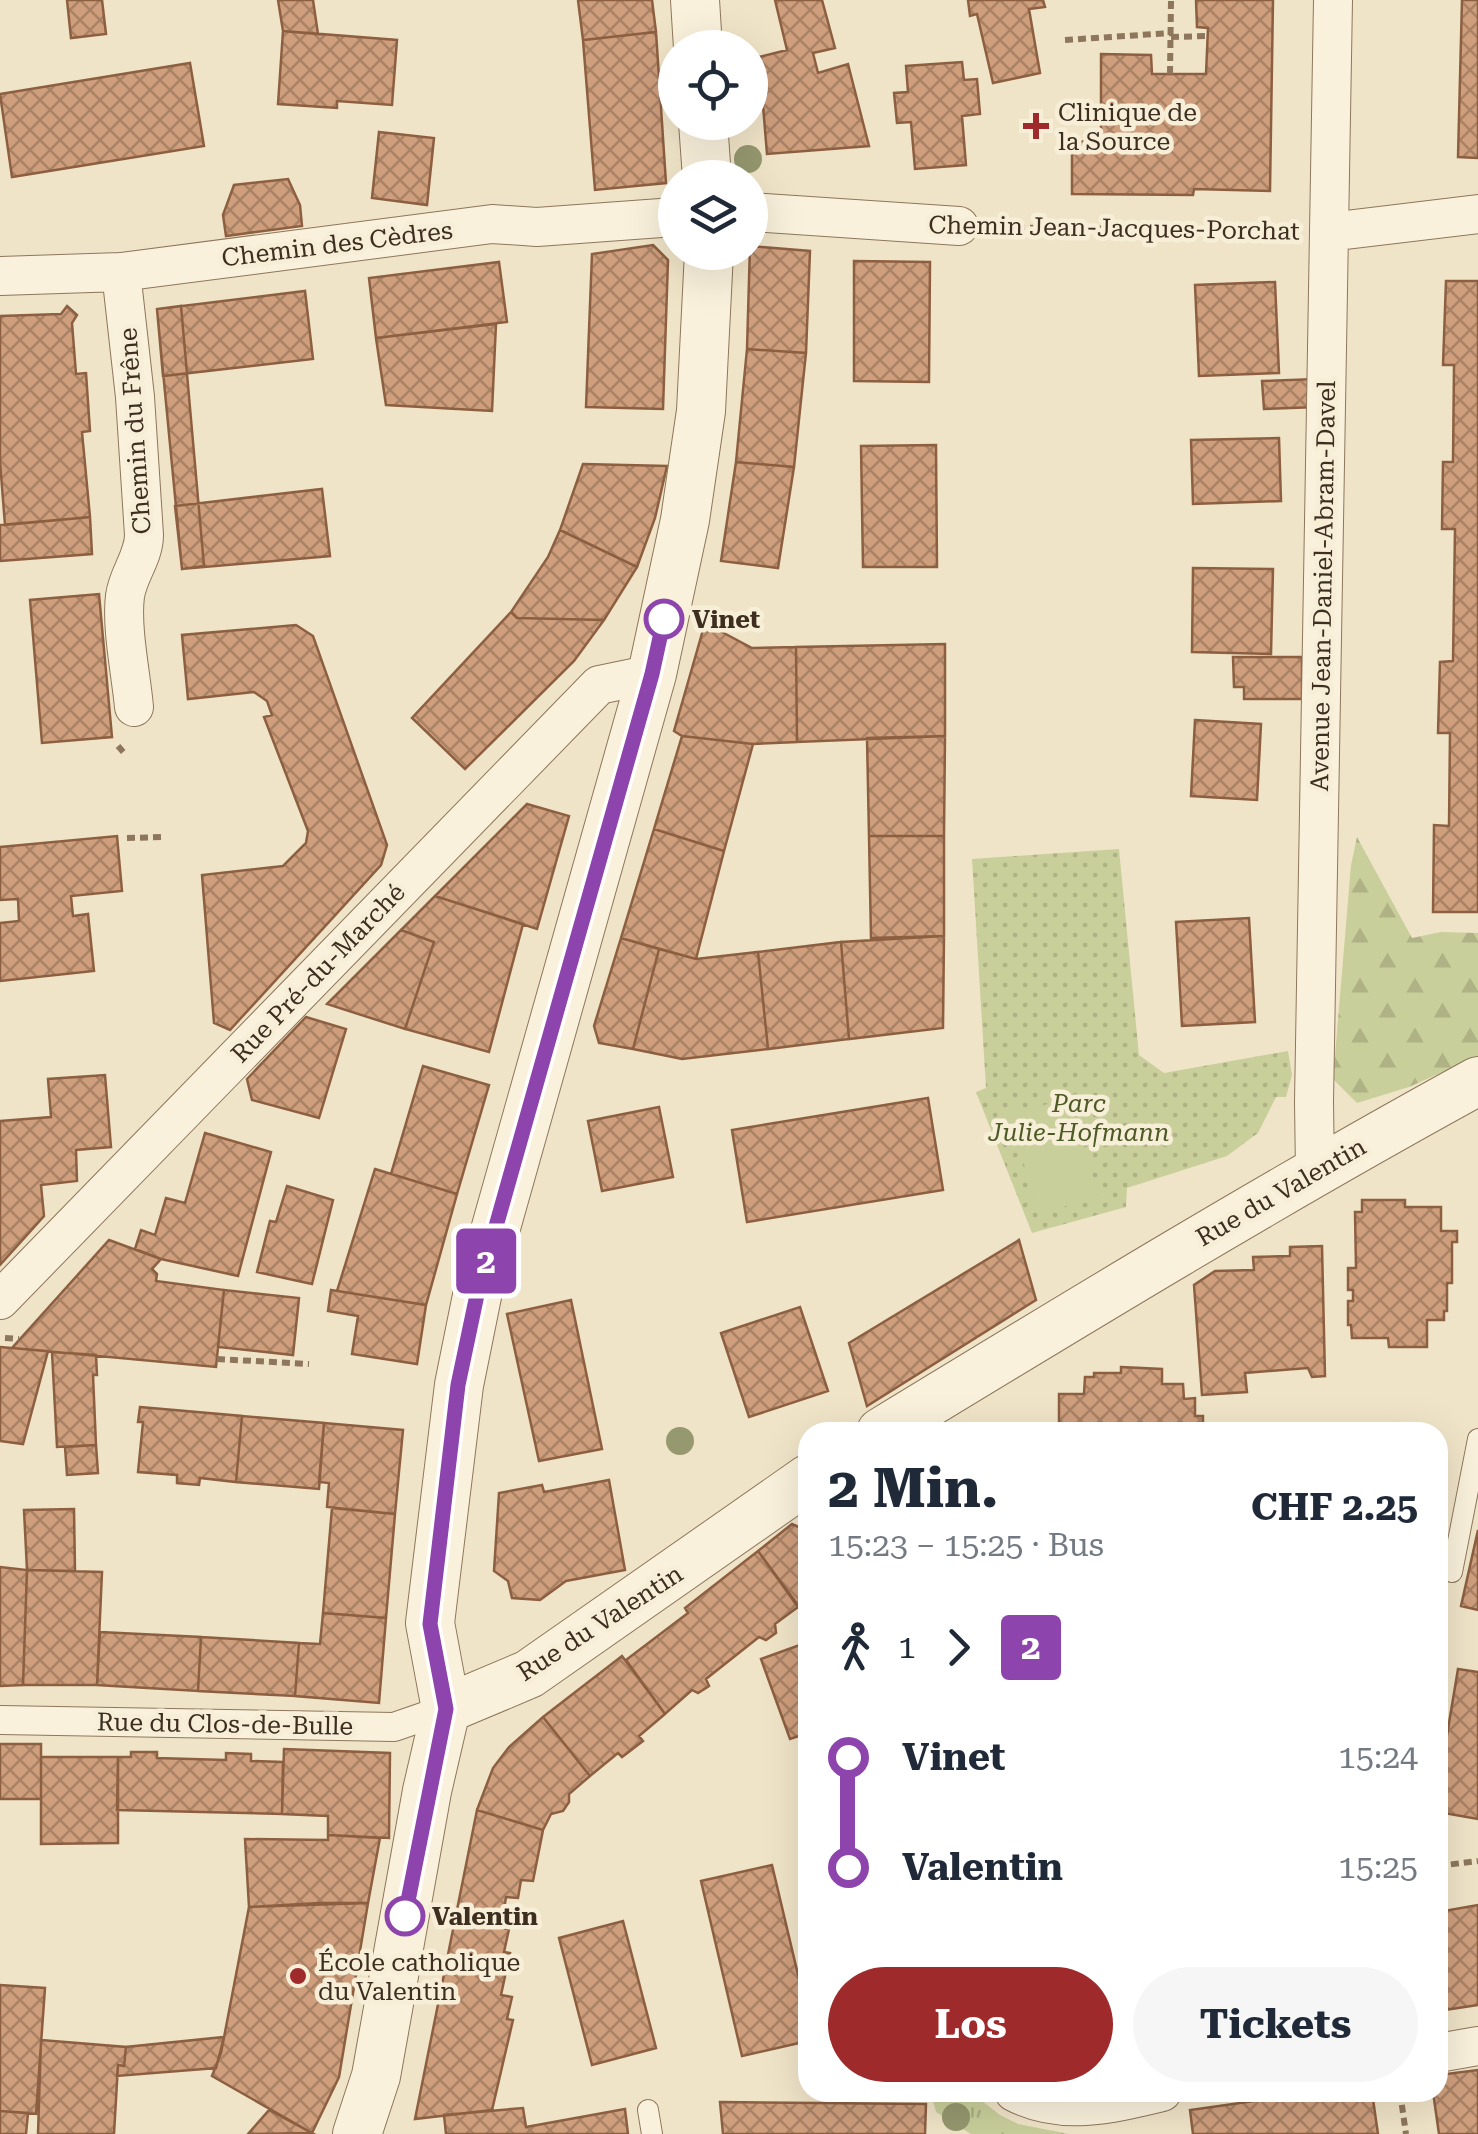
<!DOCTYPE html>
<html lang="de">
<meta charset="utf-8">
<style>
:root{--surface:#fff;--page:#f6f6f7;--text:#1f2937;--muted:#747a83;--accent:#9e2a2b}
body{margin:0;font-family:"Roboto Serif",serif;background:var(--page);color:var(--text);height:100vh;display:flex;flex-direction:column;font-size:38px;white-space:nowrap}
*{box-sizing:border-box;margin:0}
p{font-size:32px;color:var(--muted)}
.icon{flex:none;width:55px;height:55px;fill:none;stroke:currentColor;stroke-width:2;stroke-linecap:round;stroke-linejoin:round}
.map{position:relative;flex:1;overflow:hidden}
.side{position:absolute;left:798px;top:1422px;width:650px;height:680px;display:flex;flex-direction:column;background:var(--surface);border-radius:30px;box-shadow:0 10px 40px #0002}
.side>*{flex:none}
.badge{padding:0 20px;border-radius:8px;font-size:35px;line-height:65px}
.buttons{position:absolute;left:658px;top:30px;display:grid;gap:20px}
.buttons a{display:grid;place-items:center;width:110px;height:110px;border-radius:50%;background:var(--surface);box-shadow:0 10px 40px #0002;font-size:50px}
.map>.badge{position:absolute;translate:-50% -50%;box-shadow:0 0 0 5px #fff}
.legs{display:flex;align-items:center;gap:15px;height:110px;padding:0 30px;font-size:32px}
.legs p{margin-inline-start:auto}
.summary{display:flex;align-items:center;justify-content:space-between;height:170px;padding:0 30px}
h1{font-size:55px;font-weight:700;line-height:75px}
.button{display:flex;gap:20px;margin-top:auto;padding:20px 30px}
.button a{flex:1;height:115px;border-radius:60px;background:var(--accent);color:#fff;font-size:40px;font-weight:700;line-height:115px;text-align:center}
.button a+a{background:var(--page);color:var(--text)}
ul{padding:0 30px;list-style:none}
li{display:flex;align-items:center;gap:35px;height:110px;font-size:38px}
li i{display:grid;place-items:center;width:15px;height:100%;margin:0 12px;background:currentColor}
li i::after{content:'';width:25px;height:25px;margin:-12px;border:8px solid;border-radius:50%;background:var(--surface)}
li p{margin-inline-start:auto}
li:first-child i{background:linear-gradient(#0000 50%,currentColor 0)}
li:last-child i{background:linear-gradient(currentColor 50%,#0000 0)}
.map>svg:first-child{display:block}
</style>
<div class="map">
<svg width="1478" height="2134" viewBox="0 0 1478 2134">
<defs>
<pattern id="grass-tufts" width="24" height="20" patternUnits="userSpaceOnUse" patternTransform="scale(2.5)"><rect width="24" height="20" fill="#c9cf9b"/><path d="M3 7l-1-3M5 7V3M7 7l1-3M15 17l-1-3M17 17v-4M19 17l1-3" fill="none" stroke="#aeb285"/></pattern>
<pattern id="forest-firs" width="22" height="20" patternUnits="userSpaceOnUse" patternTransform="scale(2.5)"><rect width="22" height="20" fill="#c9cf9b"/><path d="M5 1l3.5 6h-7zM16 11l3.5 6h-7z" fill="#aeb285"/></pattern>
<pattern id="park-dots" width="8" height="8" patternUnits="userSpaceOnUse" patternTransform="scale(2.5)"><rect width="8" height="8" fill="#c9cf9b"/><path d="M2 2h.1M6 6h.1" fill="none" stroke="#aeb285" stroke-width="1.8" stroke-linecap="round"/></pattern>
<pattern id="building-cross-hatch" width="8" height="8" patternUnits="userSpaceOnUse" patternTransform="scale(2.5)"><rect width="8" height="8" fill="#cf9f7d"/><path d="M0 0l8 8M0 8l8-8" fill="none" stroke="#a98266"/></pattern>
</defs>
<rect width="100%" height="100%" fill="#f0e4c8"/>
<path fill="url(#grass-tufts)" d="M 931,2093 L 972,2093 L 1000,2115 L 1018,2124 L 1069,2134 L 971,2134 L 936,2112 Z"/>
<path fill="url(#forest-firs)" d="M 1357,837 L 1412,938 L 1441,932 L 1478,933 L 1478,1056 L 1409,1087 L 1357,1103 L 1333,1079 L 1351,865 Z"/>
<path fill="url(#park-dots)" d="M 1119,849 L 1139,1055 L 1164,1073 L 1288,1051 L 1292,1075 L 1286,1097 L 1276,1097 L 1258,1133 L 1227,1156 L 1127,1188 L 1126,1207 L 1032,1233 L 976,1092 L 986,1088 L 972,859 Z"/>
<path fill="#c9cf9b" d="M 1070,1098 L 1098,1197 L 1038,1214 L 1010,1114 Z"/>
<path fill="url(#building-cross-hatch)" stroke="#8d5f41" stroke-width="2.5" d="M 67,0 L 102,0 L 106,34 L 71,38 Z
M 278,0 L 313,0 L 318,34 L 283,31 Z
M 578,0 L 652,0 L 656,32 L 583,40 Z
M 775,0 L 822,0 L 835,48 L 813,53 L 818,73 L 848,64 L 869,146 L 767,154 L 759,57 L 787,50 Z
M 968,0 L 1043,0 L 1045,7 L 1029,9 L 1040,73 L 993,83 L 977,14 L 970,16 Z
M 1196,0 L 1273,0 L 1270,191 L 1194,189 L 1193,195 L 1072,194 L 1072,142 L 1101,141 L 1101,54 L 1151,55 L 1152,74 L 1206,74 L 1208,28 L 1197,27 Z
M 1462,0 L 1478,0 L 1478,158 L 1458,157 Z
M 283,31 L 397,40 L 392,105 L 337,101 L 337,108 L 278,104 Z
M 656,32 L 666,183 L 595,190 L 583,40 Z
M 962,62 L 964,80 L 977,79 L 980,114 L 962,116 L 966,165 L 915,169 L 911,122 L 897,123 L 894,93 L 908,92 L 906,66 Z
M 190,63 L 204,146 L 12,177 L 0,94 Z
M 379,132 L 434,138 L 427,205 L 372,198 Z
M 288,179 L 300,205 L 302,226 L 226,236 L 223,215 L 234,185 Z
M 653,245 L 668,260 L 663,409 L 586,407 L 592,254 Z
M 750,246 L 810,251 L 806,353 L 747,349 Z
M 854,261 L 930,262 L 929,382 L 854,381 Z
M 499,262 L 507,322 L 376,338 L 369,278 Z
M 1446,281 L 1478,281 L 1478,912 L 1433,912 L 1434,825 L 1449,826 L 1450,733 L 1438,733 L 1440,662 L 1453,661 L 1455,529 L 1442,529 L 1443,462 L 1453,462 L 1454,365 L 1443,365 Z
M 1275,282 L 1279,373 L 1199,376 L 1195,285 Z
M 305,291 L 313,359 L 163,376 L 157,309 Z
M 67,306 L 77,315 L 72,323 L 76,374 L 86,373 L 90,431 L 82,432 L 90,517 L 5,525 L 0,462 L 0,316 L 61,314 Z
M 181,306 L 204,566 L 182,569 L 157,309 Z
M 496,324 L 492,411 L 386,405 L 376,338 Z
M 747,349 L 806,353 L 794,467 L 736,462 Z
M 1316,379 L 1317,407 L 1264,409 L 1262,381 Z
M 1279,438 L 1281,501 L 1193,504 L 1191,440 Z
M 936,445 L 937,567 L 863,567 L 861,446 Z
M 736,462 L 794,467 L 778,568 L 721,561 Z
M 583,464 L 667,466 L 655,518 L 637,567 L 560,530 Z
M 322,489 L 330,556 L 182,569 L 175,506 Z
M 90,517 L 92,554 L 0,561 L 0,525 Z
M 560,530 L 637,567 L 604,620 L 517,618 L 511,612 L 548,557 Z
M 1193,568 L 1273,569 L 1271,654 L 1192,652 Z
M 99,594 L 112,737 L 42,743 L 30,600 Z
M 511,612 L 517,618 L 604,620 L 574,661 L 465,769 L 412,718 Z
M 705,623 L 752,648 L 796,647 L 797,742 L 753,744 L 682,736 L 674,731 Z
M 296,625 L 313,636 L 387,845 L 381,865 L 230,1030 L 214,1023 L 202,875 L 283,866 L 306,843 L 308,831 L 264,717 L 272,715 L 267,701 L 254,692 L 188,699 L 182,635 Z
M 945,644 L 945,736 L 797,742 L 796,647 Z
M 1233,657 L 1302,657 L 1302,699 L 1244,699 L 1244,687 L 1234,687 Z
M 1195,720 L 1261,724 L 1257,800 L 1191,796 Z
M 682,736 L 753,744 L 724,851 L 654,829 Z
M 945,736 L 944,836 L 869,836 L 867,738 Z
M 527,804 L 569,816 L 537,929 L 435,896 Z
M 654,829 L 724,851 L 696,959 L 621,938 Z
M 117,836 L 122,891 L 71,896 L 73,916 L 88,914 L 94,971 L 0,981 L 0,923 L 19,921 L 18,899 L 0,900 L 0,847 Z
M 869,836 L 944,836 L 944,936 L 871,938 Z
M 435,896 L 523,924 L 489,1052 L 405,1029 L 434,942 L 401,930 Z
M 1249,918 L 1255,1022 L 1182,1026 L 1176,922 Z
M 401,930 L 434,942 L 405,1029 L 327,1004 Z
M 944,936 L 943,1028 L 849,1039 L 841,942 Z
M 621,938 L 659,949 L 633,1049 L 599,1043 L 594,1026 Z
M 841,942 L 849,1039 L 768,1049 L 758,952 Z
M 659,949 L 696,959 L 758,952 L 768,1049 L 682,1059 L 633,1049 Z
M 306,1017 L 346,1029 L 319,1118 L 252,1100 L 247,1079 Z
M 423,1066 L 489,1085 L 457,1194 L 391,1174 Z
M 105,1075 L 111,1147 L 76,1150 L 77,1181 L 41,1185 L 44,1216 L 0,1265 L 0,1121 L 51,1117 L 48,1079 Z
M 928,1098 L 943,1190 L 747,1222 L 732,1130 Z
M 659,1107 L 673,1177 L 602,1191 L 588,1121 Z
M 205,1133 L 271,1152 L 238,1276 L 161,1259 L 135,1249 L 141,1230 L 155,1235 L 166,1198 L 185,1203 Z
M 375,1169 L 457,1194 L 426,1305 L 337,1291 Z
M 287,1186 L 333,1200 L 312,1284 L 257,1272 L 270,1221 L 276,1222 Z
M 1362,1200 L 1405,1200 L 1405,1207 L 1441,1207 L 1441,1231 L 1457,1231 L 1457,1242 L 1452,1242 L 1452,1283 L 1447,1283 L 1447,1311 L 1444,1311 L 1444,1320 L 1427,1320 L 1427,1347 L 1389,1347 L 1388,1338 L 1352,1338 L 1351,1325 L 1348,1325 L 1348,1301 L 1353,1301 L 1353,1290 L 1348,1290 L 1348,1268 L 1356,1268 L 1355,1212 L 1362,1212 Z
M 109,1240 L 161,1259 L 152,1269 L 157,1274 L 156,1281 L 224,1290 L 216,1367 L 12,1348 Z
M 1019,1240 L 1036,1300 L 867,1406 L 849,1343 Z
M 1322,1246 L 1325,1376 L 1312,1377 L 1308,1368 L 1245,1373 L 1247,1392 L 1202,1395 L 1194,1285 L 1215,1271 L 1254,1270 L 1253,1257 L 1290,1256 L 1290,1247 Z
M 224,1290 L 299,1298 L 293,1355 L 218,1347 Z
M 331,1290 L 426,1305 L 417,1364 L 352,1354 L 358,1316 L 328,1311 Z
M 571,1300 L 602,1449 L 539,1461 L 507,1314 Z
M 800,1307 L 828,1391 L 749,1417 L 721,1333 Z
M 0,1347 L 48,1351 L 23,1444 L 0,1441 Z
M 52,1352 L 96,1355 L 97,1375 L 93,1375 L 96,1445 L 57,1447 Z
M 1121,1367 L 1162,1369 L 1162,1384 L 1183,1384 L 1184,1399 L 1195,1398 L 1195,1416 L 1203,1416 L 1203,1432 L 1059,1431 L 1059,1394 L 1084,1394 L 1085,1377 L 1094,1377 L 1094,1373 L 1121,1373 Z
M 140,1407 L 242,1416 L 236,1482 L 200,1478 L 199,1485 L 177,1483 L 177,1475 L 138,1472 L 143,1422 L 138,1422 Z
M 242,1416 L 324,1423 L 319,1489 L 236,1482 Z
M 324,1423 L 403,1430 L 395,1514 L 327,1507 L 329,1483 L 319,1482 Z
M 96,1445 L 98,1473 L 67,1475 L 65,1447 Z
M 609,1480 L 625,1570 L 566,1581 L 540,1600 L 512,1598 L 508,1581 L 494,1571 L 499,1493 L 542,1485 L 544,1492 Z
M 332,1508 L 395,1514 L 386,1618 L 323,1613 Z
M 74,1509 L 75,1571 L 27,1570 L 24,1510 Z
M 792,1524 L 808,1531 L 808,1619 L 758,1551 Z
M 1478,1530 L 1478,1610 L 1461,1606 Z
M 758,1551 L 798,1607 L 775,1624 L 776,1633 L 766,1640 L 759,1637 L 706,1679 L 709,1686 L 698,1693 L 692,1690 L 665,1714 L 626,1660 L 688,1613 L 685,1608 Z
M 0,1567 L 27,1570 L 23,1685 L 0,1686 Z
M 27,1570 L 102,1572 L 97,1685 L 23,1685 Z
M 323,1613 L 386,1618 L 379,1703 L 295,1696 L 299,1643 L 320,1644 Z
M 100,1632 L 201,1637 L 198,1691 L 97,1685 Z
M 201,1637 L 299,1643 L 295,1696 L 198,1691 Z
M 808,1642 L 808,1733 L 790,1739 L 761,1659 Z
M 622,1656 L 665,1714 L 639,1736 L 643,1741 L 622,1757 L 618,1753 L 590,1776 L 543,1717 Z
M 1458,1669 L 1478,1672 L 1478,1819 L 1438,1812 L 1438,1789 Z
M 543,1717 L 590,1776 L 569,1794 L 569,1802 L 563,1811 L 551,1814 L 543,1830 L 477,1810 L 493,1768 L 509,1747 Z
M 0,1744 L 41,1744 L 41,1799 L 0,1799 Z
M 284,1749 L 390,1753 L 389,1838 L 328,1835 L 328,1816 L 282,1814 Z
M 131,1752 L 157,1752 L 157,1758 L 226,1760 L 226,1753 L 251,1754 L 251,1761 L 283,1762 L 282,1814 L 117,1810 L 118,1757 L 131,1757 Z
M 41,1757 L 118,1757 L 118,1843 L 41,1844 Z
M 477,1810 L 543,1830 L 533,1881 L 521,1880 L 518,1898 L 506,1897 L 501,1928 L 509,1929 L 504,1952 L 510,1953 L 501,1995 L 512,1997 L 507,2019 L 513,2020 L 492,2110 L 415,2119 Z
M 328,1835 L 380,1838 L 368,1903 L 249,1907 L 245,1839 L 328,1840 Z
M 772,1865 L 808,2017 L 808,2041 L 742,2056 L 701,1881 Z
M 319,1903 L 368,1903 L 339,2077 L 312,2133 L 212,2076 L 221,2053 L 249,1907 Z
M 1478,1905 L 1478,2005 L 1438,2011 L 1438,1912 Z
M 623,1921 L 656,2048 L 592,2065 L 559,1938 Z
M 0,1985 L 45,1988 L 36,2114 L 0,2111 Z
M 224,2037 L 216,2068 L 117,2076 L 118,2065 L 124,2066 L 126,2047 Z
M 41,2040 L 126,2047 L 124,2066 L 118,2065 L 114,2134 L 38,2134 Z
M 1478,2070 L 1478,2134 L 1439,2134 L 1433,2092 L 1438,2092 L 1438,2075 Z
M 1319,2092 L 1372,2092 L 1378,2134 L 1193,2134 L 1190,2110 Z
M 720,2102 L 926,2104 L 925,2134 L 723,2134 Z
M 523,2108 L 526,2127 L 625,2109 L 628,2134 L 446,2134 L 444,2115 Z
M 269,2110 L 312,2133 L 248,2134 Z
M 0,2111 L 28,2113 L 26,2134 L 0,2134 Z"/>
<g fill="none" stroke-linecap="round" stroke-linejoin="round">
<defs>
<path id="service" d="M 1452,1572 L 1478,1439
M 648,2110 L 652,2134"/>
<path id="pedestrian" d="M 0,1720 L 394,1727 L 446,1709"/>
<path id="minor" d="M 750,212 L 959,226
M 1329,232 L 1478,214
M 121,272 L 135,397 L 144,535 C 144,557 128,574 125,596 C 121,628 131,674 134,707
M 0,276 L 121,272 L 492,224 L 537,227 L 675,217
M 1315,1172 L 1314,1102 L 1333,0
M 0,1300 L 599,685 L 652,674
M 1438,2053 L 1478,2046
M 1014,2092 C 1061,2117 1112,2104 1162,2092"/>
<path id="tertiary" d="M 695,0 L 698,48
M 703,122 L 707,178
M 881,1432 C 1078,1312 1275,1192 1478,1081
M 446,1709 L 529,1674 L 808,1479
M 357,2134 L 376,2076 L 427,1791 L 446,1709 L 430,1623 L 459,1385 L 478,1291 L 652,674 L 685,520 L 701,411 L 709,252"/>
</defs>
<use href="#service" stroke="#8d765c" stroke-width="22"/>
<use href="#pedestrian" stroke="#8d765c" stroke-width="30"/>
<use href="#minor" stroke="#8d765c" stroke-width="40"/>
<use href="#tertiary" stroke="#8d765c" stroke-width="50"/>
<path stroke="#8d765c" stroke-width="6" stroke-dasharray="8 5" stroke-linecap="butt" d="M 1171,37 L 1208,36
M 1065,40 L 1171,33
M 1170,74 L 1171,0
M 991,227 L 1293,232
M 118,746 L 124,753
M 127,838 L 163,837
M 5,1338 L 19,1339
M 217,1359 L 309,1364
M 1438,1866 L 1478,1861
M 1400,2092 L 1406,2134"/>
<use href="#service" stroke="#faf1dc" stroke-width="20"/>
<use href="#pedestrian" stroke="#faf1dc" stroke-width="28"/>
<use href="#minor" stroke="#faf1dc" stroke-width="38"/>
<use href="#tertiary" stroke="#faf1dc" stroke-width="48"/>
</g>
<g fill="#96986f">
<circle cx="748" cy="159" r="14"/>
<circle cx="680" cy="1441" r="14"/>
<circle cx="956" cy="2117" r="14"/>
</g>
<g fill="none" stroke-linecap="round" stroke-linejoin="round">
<defs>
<path id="line-1" d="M 405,1916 L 446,1709 L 430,1624 L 458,1385 L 478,1290 L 652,674 L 664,619"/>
</defs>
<use href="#line-1" stroke="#fff" stroke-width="22"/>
<use href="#line-1" stroke="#8e44ad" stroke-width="15"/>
</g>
<g fill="#9e2a2b" stroke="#f7eed8" stroke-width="4">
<path d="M1031 111h10v10h10v10h-10v10h-10v-10h-10v-10h10z"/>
<circle cx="298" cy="1976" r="10"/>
</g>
<g fill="#fff" stroke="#8e44ad" stroke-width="5">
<circle cx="664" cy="619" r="18"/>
<circle cx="405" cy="1916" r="18"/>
</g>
<g text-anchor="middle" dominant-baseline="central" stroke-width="9" stroke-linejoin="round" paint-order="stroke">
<g font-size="25" fill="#3d2e20" stroke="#f7eed8" text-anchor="start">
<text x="1058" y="112">Clinique de<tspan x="1058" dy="29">la Source</tspan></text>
<text x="318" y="1962">École catholique<tspan x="318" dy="29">du Valentin</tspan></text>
</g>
<g font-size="25" fill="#3d2e20" stroke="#f7eed8">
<text transform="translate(1114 228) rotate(1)">Chemin Jean-Jacques-Porchat</text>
<text transform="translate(337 244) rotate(-7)">Chemin des Cèdres</text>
<text transform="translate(135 431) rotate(-94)">Chemin du Frêne</text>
<text transform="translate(1323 586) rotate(-89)">Avenue Jean-Daniel-Abram-Davel</text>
<text transform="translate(318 973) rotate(-46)">Rue Pré-du-Marché</text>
<text transform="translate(1281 1192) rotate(-30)">Rue du Valentin</text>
<text transform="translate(600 1623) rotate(-33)">Rue du Valentin</text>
<text transform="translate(225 1724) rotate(1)">Rue du Clos-de-Bulle</text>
</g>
<g font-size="25" font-weight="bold" fill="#3d2e20" stroke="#f7eed8" text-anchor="start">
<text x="692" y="619">Vinet</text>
<text x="432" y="1916">Valentin</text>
</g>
<g font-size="25" font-style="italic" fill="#4d5a26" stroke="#f7eed8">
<text x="1079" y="1103">Parc<tspan x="1079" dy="29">Julie-Hofmann</tspan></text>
</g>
</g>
</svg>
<div class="buttons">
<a><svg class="icon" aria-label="locate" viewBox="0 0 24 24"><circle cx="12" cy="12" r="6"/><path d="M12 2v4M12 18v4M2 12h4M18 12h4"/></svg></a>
<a><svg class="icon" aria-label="layers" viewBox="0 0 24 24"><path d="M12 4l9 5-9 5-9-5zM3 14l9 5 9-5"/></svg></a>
</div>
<b class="badge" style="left:486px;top:1261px;background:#8e44ad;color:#fff">2</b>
<section class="side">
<div class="summary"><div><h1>2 Min.</h1><p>15:23 – 15:25 · Bus</p></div><b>CHF 2.25</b></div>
<div class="legs"><svg class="icon" aria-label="walk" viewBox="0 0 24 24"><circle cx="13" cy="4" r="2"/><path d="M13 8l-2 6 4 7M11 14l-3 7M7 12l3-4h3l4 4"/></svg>1<svg class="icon" aria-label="forward" viewBox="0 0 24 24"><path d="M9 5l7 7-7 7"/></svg><b class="badge" style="background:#8e44ad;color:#fff">2</b></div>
<ul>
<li><i style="color:#8e44ad"></i><b>Vinet</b><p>15:24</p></li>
<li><i style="color:#8e44ad"></i><b>Valentin</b><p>15:25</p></li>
</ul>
<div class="button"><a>Los</a><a>Tickets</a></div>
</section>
</div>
